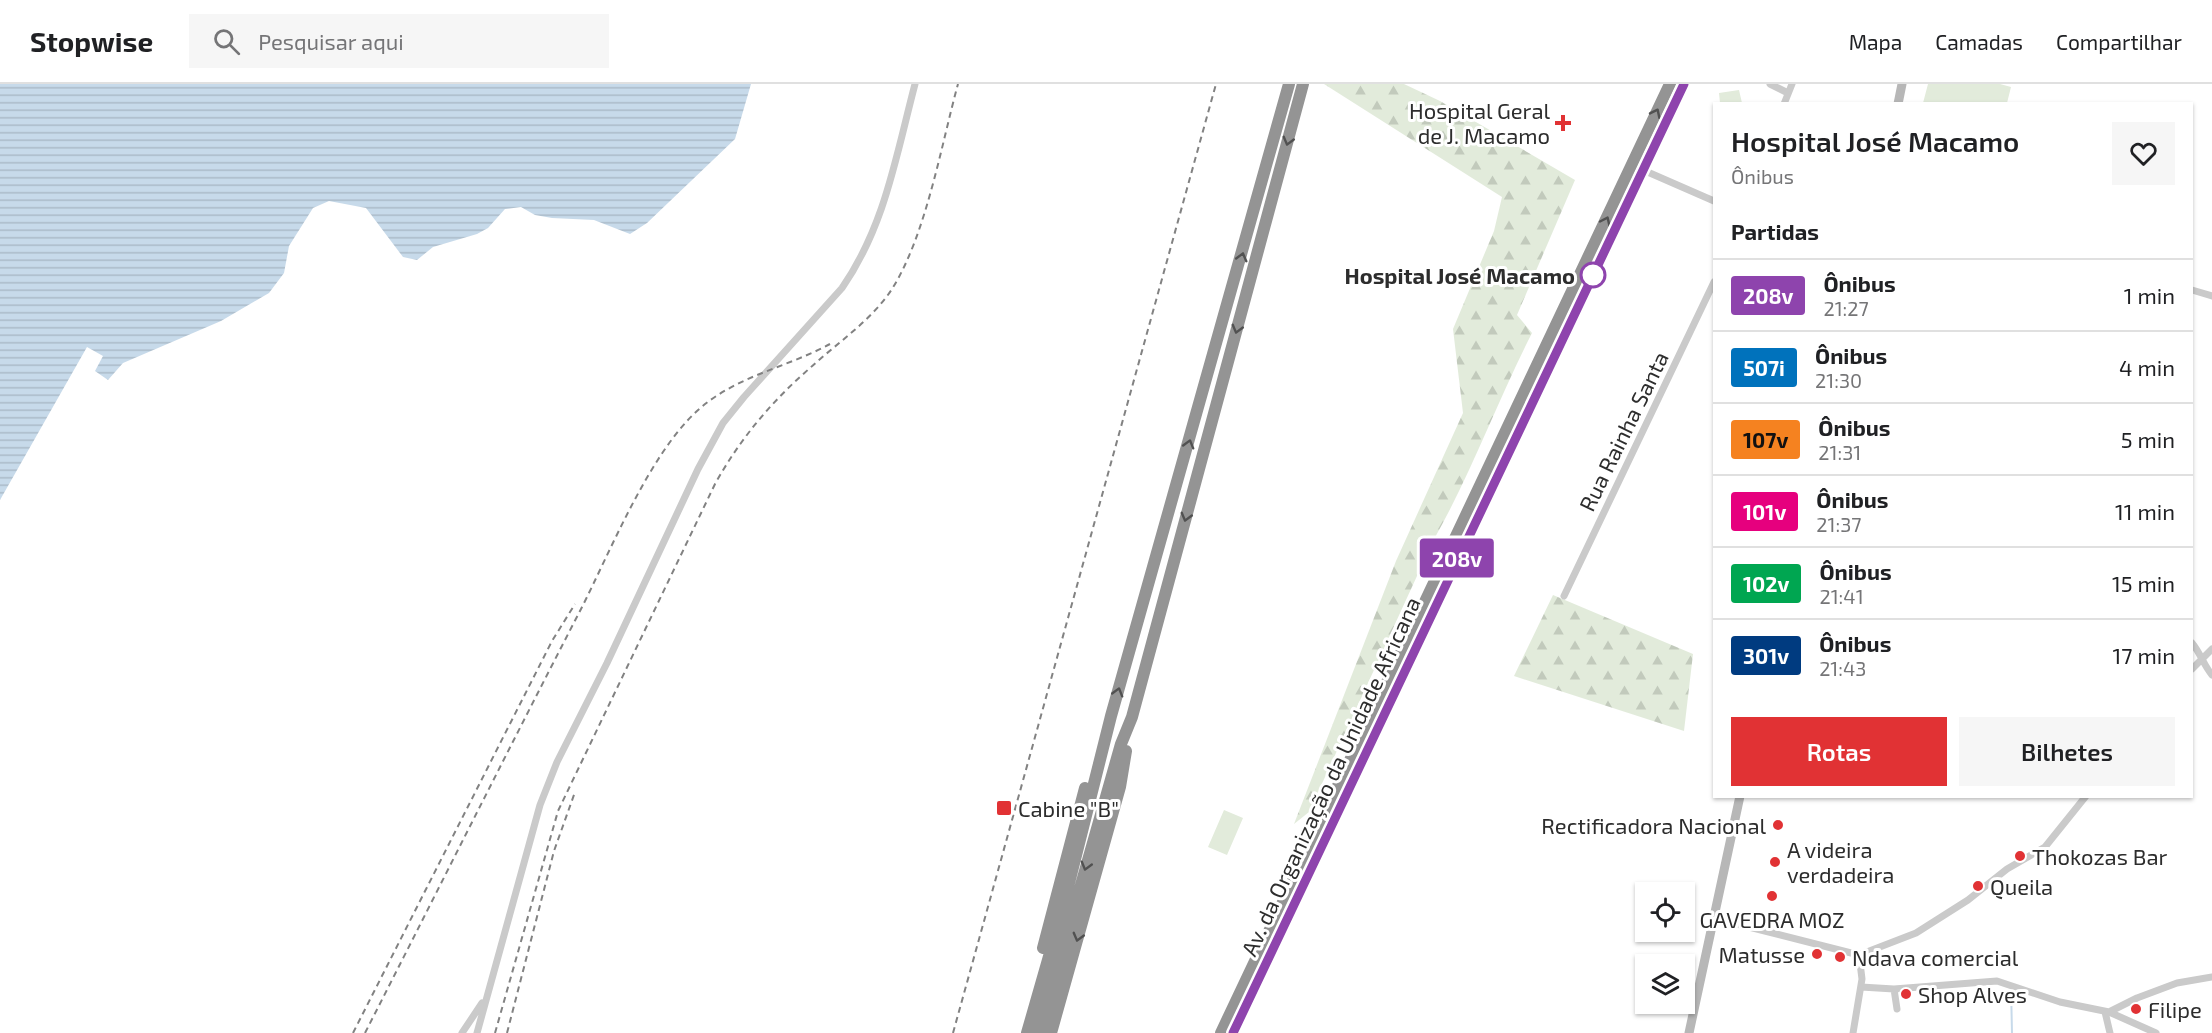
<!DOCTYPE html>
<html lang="pt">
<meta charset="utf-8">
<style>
:root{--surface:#fff;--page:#f6f6f6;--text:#202124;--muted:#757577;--line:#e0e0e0;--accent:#e13234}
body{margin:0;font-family:"Exo 2",sans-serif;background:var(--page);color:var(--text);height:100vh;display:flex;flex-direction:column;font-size:22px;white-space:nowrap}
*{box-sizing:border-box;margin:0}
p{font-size:20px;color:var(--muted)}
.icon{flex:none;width:33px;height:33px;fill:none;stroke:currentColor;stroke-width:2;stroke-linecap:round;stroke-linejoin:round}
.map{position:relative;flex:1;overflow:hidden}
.panel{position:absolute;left:1713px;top:18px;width:480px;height:696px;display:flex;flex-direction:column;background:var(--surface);border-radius:0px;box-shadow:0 2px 4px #0004}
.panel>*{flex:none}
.badge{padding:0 12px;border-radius:4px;font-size:21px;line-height:39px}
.buttons{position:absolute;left:1635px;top:798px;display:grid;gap:12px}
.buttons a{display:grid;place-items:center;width:60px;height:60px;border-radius:0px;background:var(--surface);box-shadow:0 2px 4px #0004;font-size:30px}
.map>.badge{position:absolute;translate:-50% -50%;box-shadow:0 0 0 3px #fff}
h2{padding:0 18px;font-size:22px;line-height:54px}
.round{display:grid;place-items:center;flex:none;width:63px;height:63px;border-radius:0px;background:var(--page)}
.summary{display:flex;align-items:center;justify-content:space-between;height:102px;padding:0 18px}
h1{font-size:28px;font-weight:600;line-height:45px}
.button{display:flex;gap:12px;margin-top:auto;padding:12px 18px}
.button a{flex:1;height:69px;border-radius:0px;background:var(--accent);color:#fff;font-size:24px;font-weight:600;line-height:69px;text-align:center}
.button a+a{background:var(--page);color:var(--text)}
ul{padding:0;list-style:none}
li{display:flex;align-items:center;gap:18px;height:72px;padding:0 18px;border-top:2px solid var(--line)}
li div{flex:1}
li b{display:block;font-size:22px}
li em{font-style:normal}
li .badge{min-width:66px;font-weight:700;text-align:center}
header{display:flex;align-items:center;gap:36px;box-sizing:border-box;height:84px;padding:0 30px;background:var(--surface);border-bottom:2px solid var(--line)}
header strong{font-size:28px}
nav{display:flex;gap:33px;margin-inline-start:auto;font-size:21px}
.search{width:420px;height:54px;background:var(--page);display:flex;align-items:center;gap:15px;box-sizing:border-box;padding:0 21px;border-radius:0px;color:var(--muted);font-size:22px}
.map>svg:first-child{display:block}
</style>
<header>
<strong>Stopwise</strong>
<div class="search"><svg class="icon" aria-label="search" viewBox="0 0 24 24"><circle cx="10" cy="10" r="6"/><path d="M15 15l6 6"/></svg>Pesquisar aqui</div>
<nav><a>Mapa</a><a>Camadas</a><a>Compartilhar</a></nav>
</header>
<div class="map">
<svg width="2212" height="949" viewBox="0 0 2212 949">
<defs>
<pattern id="forest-firs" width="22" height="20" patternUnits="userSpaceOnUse" patternTransform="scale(1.5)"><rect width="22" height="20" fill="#e2ebdb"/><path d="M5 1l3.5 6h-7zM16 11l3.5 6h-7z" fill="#c2cabc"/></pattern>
<pattern id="water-rules" width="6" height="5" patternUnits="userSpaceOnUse" patternTransform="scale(1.5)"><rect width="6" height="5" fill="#c7daea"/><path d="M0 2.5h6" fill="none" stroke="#abbbc9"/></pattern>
</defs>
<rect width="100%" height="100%" fill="#fff"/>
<path fill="url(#forest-firs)" d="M 1324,0 L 1404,0 L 1440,17 L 1575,96 L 1517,231 L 1532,249 C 1497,318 1471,390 1433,457 L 1309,728 L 1294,740 L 1396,477 L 1463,329 L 1453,245 L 1494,147 L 1502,113 Z
M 1553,511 L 1693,570 L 1684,647 L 1514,592 Z"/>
<path fill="#e2ebdb" d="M 1928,0 L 2000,0 L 2011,3 L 2007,19 L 1923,19 Z
M 1739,6 L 1742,19 L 1720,19 L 1719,9 Z
M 1224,726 L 1243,734 L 1227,771 L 1208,763 Z"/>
<path fill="url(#water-rules)" d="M 0,0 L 751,0 L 735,55 L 647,139 L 630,150 L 594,136 L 552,134 L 535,131 L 521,123 L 505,125 L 488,144 L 477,150 L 433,163 L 417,176 L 403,173 L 366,124 L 329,117 L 313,124 L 289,162 L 284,189 L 269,209 L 221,237 L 123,279 L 108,296 L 95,287 L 103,272 L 87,263 L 0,416 Z"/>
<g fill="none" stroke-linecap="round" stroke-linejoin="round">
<path stroke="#c7daea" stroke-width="2" d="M 2011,903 L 2012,949"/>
<path stroke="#cacaca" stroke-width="7" d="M 1770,0 L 1788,9
M 1784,20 L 1792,0
M 1643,86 L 1714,117
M 2192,206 L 2212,212
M 1564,512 L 1714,198
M 2192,559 C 2201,570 2203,580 2212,591
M 2192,585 L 2212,565
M 1713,834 L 1859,871 L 1862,895 L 1853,949
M 1859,871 L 1916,849 L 1968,816 L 2007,785 L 2045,763 L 2086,712
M 1861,903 L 1894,905 L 1997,897 L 2060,918 L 2109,928 L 2156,949
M 1894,905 L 1897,925
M 2105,928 L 2110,949
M 2109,928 L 2137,914 L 2177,899 L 2212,893
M 462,949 L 482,919
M 477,949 L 540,721 L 557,678 L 607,579 L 698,385 L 723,339 L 744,313 L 842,204 C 885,142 896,72 915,0"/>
<path stroke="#b7b7b7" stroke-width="9" d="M 1898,20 L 1902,0
M 1689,949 L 1740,712"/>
<path stroke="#949494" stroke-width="12" d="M 1043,864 L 1085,704
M 1027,949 L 1062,827 L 1111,632 L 1289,0
M 1039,949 L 1121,660 L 1132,633 L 1303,0
M 1051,949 L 1120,703 L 1126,667
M 1221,949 L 1670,0
M 1233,949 L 1684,0"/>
<path stroke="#828282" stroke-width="2" stroke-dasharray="6 4.5" stroke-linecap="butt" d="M 353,949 L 552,557 L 575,520
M 365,949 C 437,808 508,666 581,525 C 611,466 649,371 697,327 C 735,292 786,284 830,260
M 495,949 L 558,727 L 715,400 C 740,355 771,318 810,284 C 837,259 871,237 892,205 C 926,151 941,62 958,0
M 507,949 L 554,767 L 575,708
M 953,949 L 1216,0"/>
</g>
<defs><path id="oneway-chevron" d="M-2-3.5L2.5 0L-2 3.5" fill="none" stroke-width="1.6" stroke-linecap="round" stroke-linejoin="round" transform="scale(1.5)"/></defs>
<g stroke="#515151">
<use href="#oneway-chevron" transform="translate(1656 29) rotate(-64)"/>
<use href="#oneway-chevron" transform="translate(1288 57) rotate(105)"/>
<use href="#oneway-chevron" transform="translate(1606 137) rotate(-65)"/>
<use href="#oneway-chevron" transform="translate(1242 173) rotate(-75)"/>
<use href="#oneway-chevron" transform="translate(1237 245) rotate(105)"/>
<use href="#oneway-chevron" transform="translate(1189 360) rotate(-74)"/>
<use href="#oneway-chevron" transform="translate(1186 433) rotate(105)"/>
<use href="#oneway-chevron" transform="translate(1118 608) rotate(-74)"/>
<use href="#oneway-chevron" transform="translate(1086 782) rotate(106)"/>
<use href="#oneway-chevron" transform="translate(1078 853) rotate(105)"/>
</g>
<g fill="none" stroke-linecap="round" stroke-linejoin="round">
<defs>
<path id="line" d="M 1233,949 L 1684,0"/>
</defs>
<use href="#line" stroke="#fff" stroke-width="14"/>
<use href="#line" stroke="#8e44ad" stroke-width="9"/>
</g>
<g fill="#e13234" stroke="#fff" stroke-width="2">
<path d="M1560 30h6v6h6v6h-6v6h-6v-6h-6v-6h6z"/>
<rect x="996" y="716" width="16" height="16" rx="3"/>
<circle cx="1778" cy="741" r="6"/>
<circle cx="2020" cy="772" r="6"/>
<circle cx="1775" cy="778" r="6"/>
<circle cx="1978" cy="802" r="6"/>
<circle cx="1772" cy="812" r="6"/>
<circle cx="1817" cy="870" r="6"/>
<circle cx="1840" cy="873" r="6"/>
<circle cx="1906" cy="910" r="6"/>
<circle cx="2136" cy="925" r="6"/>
</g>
<circle fill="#fff" stroke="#8e44ad" stroke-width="3" cx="1593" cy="191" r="12"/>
<g text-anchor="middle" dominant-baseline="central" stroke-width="6" stroke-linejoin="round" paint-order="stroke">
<g font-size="22" fill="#2d2d2d" stroke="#fff" text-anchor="start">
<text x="1550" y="26" text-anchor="end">Hospital Geral<tspan x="1550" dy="25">de J. Macamo</tspan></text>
<text x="1018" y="724">Cabine "B"</text>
<text x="1766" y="741" text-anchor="end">Rectificadora Nacional</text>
<text x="1787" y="765">A videira<tspan x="1787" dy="25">verdadeira</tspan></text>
<text x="2032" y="772">Thokozas Bar</text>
<text x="1990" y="802">Queila</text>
<text x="1772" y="835" text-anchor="middle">GAVEDRA MOZ</text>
<text x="1805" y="870" text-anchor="end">Matusse</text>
<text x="1852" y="873">Ndava comercial</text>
<text x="1918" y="910">Shop Alves</text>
<text x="2148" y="925">Filipe</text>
</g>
<g font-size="22" font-weight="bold" fill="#2d2d2d" stroke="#fff" text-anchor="end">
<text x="1575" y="191">Hospital José Macamo</text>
</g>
<g font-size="22" fill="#2d2d2d" stroke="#fff">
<text transform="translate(1623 347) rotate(-64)">Rua Rainha Santa</text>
<text transform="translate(1330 692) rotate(-65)">Av. da Organização da Unidade Africana</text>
</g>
</g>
</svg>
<div class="buttons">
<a><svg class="icon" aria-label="locate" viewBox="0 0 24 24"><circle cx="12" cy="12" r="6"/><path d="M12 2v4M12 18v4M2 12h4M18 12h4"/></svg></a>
<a><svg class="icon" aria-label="layers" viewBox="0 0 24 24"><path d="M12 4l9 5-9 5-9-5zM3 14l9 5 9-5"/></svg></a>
</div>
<b class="badge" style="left:1457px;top:474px;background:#8e44ad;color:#fff">208v</b>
<section class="panel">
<div class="summary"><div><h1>Hospital José Macamo</h1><p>Ônibus</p></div><a class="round"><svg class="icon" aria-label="heart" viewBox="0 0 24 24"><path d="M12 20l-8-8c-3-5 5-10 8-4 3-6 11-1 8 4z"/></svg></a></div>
<h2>Partidas</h2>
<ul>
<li><span class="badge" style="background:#8e44ad;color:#fff">208v</span><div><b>Ônibus</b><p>21:27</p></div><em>1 min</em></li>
<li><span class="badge" style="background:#0072bc;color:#fff">507i</span><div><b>Ônibus</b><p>21:30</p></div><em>4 min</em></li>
<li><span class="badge" style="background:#f58220;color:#111">107v</span><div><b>Ônibus</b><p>21:31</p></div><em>5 min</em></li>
<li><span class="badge" style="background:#e6007e;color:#fff">101v</span><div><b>Ônibus</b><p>21:37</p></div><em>11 min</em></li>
<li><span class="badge" style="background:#00a651;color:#fff">102v</span><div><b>Ônibus</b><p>21:41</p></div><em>15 min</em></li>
<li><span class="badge" style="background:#003b80;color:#fff">301v</span><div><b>Ônibus</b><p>21:43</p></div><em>17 min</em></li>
</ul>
<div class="button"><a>Rotas</a><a>Bilhetes</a></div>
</section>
</div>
